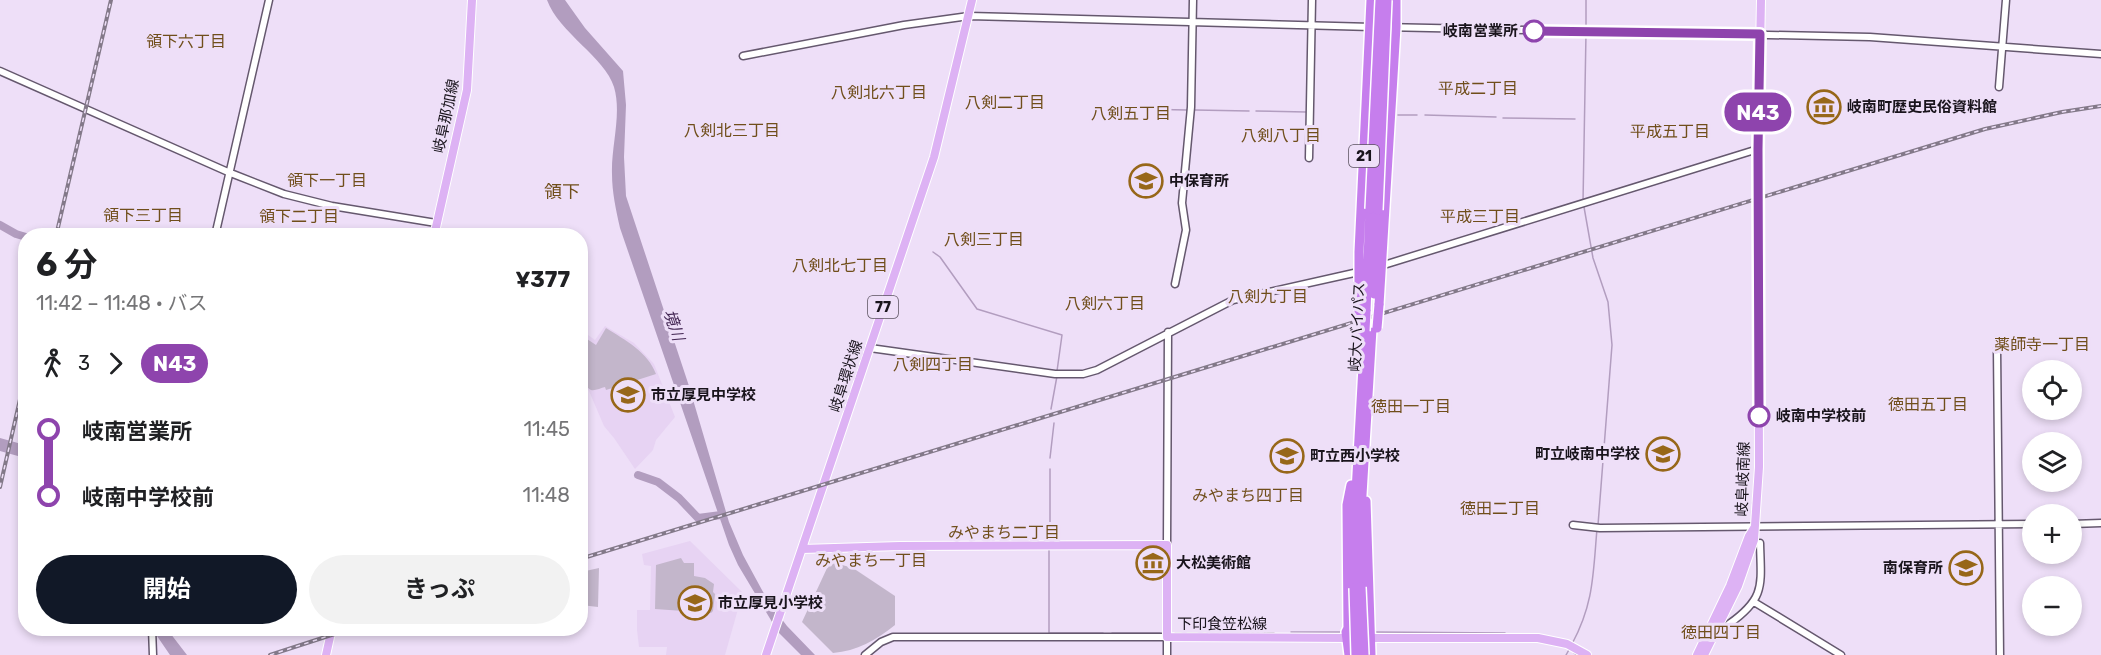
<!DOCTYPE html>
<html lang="ja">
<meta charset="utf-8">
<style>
:root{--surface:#fff;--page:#f2f2f2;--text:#202124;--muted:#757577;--accent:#111827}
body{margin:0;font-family:Rubik,"Noto Sans JP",sans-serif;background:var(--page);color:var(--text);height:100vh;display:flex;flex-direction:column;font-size:22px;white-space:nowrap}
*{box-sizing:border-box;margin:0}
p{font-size:20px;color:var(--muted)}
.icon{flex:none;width:33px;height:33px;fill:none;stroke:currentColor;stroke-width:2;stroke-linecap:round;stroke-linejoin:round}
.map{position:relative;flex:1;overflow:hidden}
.side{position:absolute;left:18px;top:228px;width:570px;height:408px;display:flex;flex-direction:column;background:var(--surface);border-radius:24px;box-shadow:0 3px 9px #0003}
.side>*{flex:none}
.badge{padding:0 12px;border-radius:20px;font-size:21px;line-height:39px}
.buttons{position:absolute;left:2022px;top:360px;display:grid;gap:12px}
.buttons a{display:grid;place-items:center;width:60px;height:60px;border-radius:50%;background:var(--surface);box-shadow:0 3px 9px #0003;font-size:30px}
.map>.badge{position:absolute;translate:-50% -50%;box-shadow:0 0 0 3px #fff}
.legs{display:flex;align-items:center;gap:9px;height:66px;padding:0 18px;font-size:20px}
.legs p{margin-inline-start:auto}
.summary{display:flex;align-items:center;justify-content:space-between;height:102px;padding:0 18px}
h1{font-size:33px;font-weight:700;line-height:45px}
.cta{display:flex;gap:12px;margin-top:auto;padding:12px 18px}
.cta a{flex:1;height:69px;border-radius:36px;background:var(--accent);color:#fff;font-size:24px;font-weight:700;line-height:69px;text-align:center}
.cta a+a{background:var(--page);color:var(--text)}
ul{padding:0 18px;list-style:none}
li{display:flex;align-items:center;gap:21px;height:66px;font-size:22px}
li i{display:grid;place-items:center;width:9px;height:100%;margin:0 8px;background:currentColor}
li i::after{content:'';width:15px;height:15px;margin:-8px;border:4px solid;border-radius:50%;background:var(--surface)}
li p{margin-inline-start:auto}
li:first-child i{background:linear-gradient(#0000 50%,currentColor 0)}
li:last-child i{background:linear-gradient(currentColor 50%,#0000 0)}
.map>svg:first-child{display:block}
</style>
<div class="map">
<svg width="2101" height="655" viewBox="0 0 2101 655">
<rect width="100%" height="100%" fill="#eedff8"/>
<path fill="#e7d3f3" d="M 605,326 L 634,343 L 654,364 L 675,417 L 656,440 L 653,450 L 635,469 L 614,438 L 604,426 L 589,391 L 581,377 L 581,330 L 595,340 Z
M 690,541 L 742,592 L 742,595 L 725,655 L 666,655 L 667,647 L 639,647 L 637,630 L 637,610 L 650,610 L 651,566 L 644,565 L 642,554 Z"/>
<path fill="#c3b6cb" d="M 606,328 C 625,340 648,352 656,374 L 606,390 L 605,387 C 601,388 595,391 591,390 C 577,383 580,348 581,335 L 596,345 Z
M 681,558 L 684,563 L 694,563 L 694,576 L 705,578 L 714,584 L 713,592 L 715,594 L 713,611 L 711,613 L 655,609 L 656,565 Z
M 835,563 L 853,568 L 895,596 L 895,625 C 876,640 857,651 833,653 L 802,622 L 828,566 Z
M 599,568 L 598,607 L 581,605 L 581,572 Z"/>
<path fill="#b29dbf" d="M 547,0 L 565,0 L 585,28 L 623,71 L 626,105 L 624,157 L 626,196 L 689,386 L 729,522 L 743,555 L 768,601 L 787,626 L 815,655 L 801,655 L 778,632 L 738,565 L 729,545 L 620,228 C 616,210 612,192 612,174 C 611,146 622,114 614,87 C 605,57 559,33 547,0 Z
M 0,438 L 25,445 L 25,458 L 0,451 Z
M 163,629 L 167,629 L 187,655 L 170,655 L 157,636 Z"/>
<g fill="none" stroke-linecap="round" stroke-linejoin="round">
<path stroke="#b29dbf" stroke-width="1.5" d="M 1586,28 L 1586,0
M 1118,109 L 1130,109
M 1138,109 L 1187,110
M 1195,110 L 1249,111
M 1256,111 L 1306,112
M 1398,115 L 1417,115
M 1425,115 L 1496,117
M 1503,118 L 1575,119
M 1583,202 L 1586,33
M 1584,207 L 1593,258 L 1608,302 L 1612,345 L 1598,525
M 933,252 L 940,257 L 977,309 L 1062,335 L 1057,371
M 1051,409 L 1057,376
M 1050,458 L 1054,423
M 1050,469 L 1050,542
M 1049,550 L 1049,633 L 1103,633
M 1291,632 L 1341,632
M 1375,632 L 1505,633
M 1112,633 L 1160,633
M 1175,633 L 1222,633
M 1234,633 L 1274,633
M 1572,644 C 1594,603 1593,574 1597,529
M 1574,653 L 1577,655
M 1566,655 L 1570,648"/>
<path stroke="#b29dbf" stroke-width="8" d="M 0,225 L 16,234 L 26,237
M 638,475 L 658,482 L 679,498 L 698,518 L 721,515"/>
<defs>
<path id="minor" d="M 1382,27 L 1870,37 L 2101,54
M 743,56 L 904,25 L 969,16 L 1372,27
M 0,71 L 228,172 L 284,194 L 332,206 L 436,223
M 1999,87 L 2006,0
M 1309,158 L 1312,0
M 215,236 L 269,0
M 1387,264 L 1758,149
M 1175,284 L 1186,230 L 1182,203 L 1191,107 L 1193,0
M 870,348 L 1055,374 L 1083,374 L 1097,370 L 1233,300 L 1354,273
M 1997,348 L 2000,655
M 2072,524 L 2101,523
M 1573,525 L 1600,528 L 2032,524
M 1167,545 L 1168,332
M 1754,602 L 1841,655
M 1729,624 C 1766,598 1761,585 1760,543
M 152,628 L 153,655
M 865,655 L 881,642 L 893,637 L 1167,637 L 1167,655"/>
<path id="major" d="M 434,236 L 467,90 L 472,0
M 802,549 L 900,546 L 1167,545 L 1167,637 L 1350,638
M 1365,638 L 1538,638 L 1567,644 L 1587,655
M 326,655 L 332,628
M 766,655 L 934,157 L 972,0
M 1697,655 L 1730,586 L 1749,536 L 1754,528
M 1704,655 L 1738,586 L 1754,540 L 1759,467 L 1758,149 L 1761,0"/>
<path id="highway" d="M 1374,294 L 1378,210
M 1379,305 L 1396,27 L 1396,0
M 1366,311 L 1370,209
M 1359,313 L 1359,252 L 1371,0
M 1366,501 L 1371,655
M 1361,587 L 1360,528 L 1372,329
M 1354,588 L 1354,528 L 1365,331
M 1349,655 L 1346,632 L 1348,628 L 1347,505 L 1351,485"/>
</defs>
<use href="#minor" stroke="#65586e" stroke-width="9"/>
<use href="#major" stroke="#fff" stroke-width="10"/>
<use href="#highway" stroke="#fff" stroke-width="12"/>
<use href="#minor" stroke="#fff" stroke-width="6"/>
<use href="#major" stroke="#ddb2f4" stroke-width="8"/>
<use href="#highway" stroke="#c67eed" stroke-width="9"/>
<defs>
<path id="rail" d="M 56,236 L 111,0
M 0,487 L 26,373
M 580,559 L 1985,129 L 2062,112 L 2101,106
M 270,655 L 353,628"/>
</defs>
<use href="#rail" stroke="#837989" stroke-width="4"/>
<use href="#rail" stroke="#eedff8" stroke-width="1.5" stroke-dasharray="4.5" stroke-linecap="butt"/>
<defs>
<path id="highway-bridge" d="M 1370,209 L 1380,0
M 1378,210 L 1387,0
M 1359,313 L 1360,330
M 1377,328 L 1379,305
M 1365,331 L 1366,311
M 1361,587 L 1364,655
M 1354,588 L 1356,655"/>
</defs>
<use href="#highway-bridge" stroke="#fff" stroke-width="12" stroke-linecap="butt"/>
<use href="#highway-bridge" stroke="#c67eed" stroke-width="9"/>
</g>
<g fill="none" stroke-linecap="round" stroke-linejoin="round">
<defs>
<path id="line-1" d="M 1534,31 L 1760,34 L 1758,149 L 1759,416"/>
</defs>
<use href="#line-1" stroke="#fff" stroke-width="14"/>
<use href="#line-1" stroke="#8e44ad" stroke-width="9"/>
</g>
<defs>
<symbol id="museum-ring" viewBox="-11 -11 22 22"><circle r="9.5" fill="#eedff8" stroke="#976719" stroke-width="1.5"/><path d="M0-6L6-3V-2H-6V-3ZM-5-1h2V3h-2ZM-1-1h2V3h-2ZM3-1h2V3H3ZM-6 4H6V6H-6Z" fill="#976719"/></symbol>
<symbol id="school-ring" viewBox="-11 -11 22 22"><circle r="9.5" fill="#eedff8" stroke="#976719" stroke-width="1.5"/><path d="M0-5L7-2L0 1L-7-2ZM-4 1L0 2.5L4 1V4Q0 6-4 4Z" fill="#976719"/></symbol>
</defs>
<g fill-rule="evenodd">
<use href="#museum-ring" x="1805" y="88" width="38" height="38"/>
<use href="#school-ring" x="1127" y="162" width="38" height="38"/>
<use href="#school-ring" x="609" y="376" width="38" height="38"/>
<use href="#school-ring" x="1644" y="435" width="38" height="38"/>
<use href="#school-ring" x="1268" y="437" width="38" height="38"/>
<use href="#museum-ring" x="1134" y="544" width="38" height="38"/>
<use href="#school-ring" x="1947" y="549" width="38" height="38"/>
<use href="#school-ring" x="676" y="584" width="38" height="38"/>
</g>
<g fill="#fff" stroke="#8e44ad" stroke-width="3">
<circle cx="1534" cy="31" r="10"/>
<circle cx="1759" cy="416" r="10"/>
</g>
<g text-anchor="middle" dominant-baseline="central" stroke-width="6" stroke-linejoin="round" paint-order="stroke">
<g fill="#eedff8" stroke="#59515e" stroke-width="1.5">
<rect x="1349" y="145" width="30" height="22" rx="4.5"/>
<rect x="868" y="296" width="30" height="22" rx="4.5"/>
</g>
<g font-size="14" font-weight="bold" fill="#19141c">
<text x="1364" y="156">21</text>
<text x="883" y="307">77</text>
</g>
<g font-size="15" font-weight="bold" fill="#19141c" stroke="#eedff8" text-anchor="end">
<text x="1518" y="31">岐南営業所</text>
<text x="1776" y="416" text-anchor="start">岐南中学校前</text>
</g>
<g font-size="15" font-weight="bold" fill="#19141c" stroke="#eedff8" text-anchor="start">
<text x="1847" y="107">岐南町歴史民俗資料館</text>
<text x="1169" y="181">中保育所</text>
<text x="651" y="395">市立厚見中学校</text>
<text x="1640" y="454" text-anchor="end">町立岐南中学校</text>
<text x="1310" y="456">町立西小学校</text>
<text x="1176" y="563">大松美術館</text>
<text x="1943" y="568" text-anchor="end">南保育所</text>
<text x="718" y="603">市立厚見小学校</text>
</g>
<g font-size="15" fill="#19141c" stroke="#eedff8">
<text transform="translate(446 116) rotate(-78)">岐阜那加線</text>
<text transform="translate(1357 327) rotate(-87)">岐大バイパス</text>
<text transform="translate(846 376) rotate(-72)">岐阜環状線</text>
<text transform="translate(1743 479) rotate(-88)">岐阜岐南線</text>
<text x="1222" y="624">下印食笠松線</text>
</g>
<g font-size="16" fill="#704e1b" stroke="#eedff8">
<text x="186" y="41">領下六丁目</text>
<text x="1478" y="88">平成二丁目</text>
<text x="879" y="92">八剣北六丁目</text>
<text x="1005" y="102">八剣二丁目</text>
<text x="1131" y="113">八剣五丁目</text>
<text x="732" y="130">八剣北三丁目</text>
<text x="1670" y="131">平成五丁目</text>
<text x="1281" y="135">八剣八丁目</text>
<text x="327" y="180">領下一丁目</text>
<text x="143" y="215">領下三丁目</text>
<text x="299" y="216">領下二丁目</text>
<text x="1480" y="216">平成三丁目</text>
<text x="984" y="239">八剣三丁目</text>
<text x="840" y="265">八剣北七丁目</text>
<text x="1268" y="296">八剣九丁目</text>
<text x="1105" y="303">八剣六丁目</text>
<text x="2042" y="344">薬師寺一丁目</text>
<text x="933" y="364">八剣四丁目</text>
<text x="1928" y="404">徳田五丁目</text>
<text x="1411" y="406">徳田一丁目</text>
<text x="1248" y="495">みやまち四丁目</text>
<text x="1500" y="508">徳田二丁目</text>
<text x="1004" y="532">みやまち二丁目</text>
<text x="871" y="560">みやまち一丁目</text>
<text x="1721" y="632">徳田四丁目</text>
</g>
<g font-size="16" font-style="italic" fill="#442754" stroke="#eedff8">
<text transform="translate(674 325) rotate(71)">境川</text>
</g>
<g font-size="18" fill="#704e1b" stroke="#eedff8">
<text x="562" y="192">領下</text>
</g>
</g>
</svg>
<div class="buttons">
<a><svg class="icon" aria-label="locate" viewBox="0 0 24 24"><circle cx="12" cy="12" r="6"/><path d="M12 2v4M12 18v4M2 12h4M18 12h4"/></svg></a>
<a><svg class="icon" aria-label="layers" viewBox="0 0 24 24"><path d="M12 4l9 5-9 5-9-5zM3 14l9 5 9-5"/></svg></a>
<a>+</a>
<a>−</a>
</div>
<b class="badge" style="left:1758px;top:112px;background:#8e44ad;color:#fff">N43</b>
<section class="side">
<div class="summary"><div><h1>6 分</h1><p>11:42 – 11:48 · バス</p></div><b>¥377</b></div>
<div class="legs"><svg class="icon" aria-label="walk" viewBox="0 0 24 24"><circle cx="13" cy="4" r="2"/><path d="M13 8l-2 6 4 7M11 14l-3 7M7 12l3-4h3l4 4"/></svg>3<svg class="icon" aria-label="forward" viewBox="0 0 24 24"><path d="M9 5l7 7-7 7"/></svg><b class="badge" style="background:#8e44ad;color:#fff">N43</b></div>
<ul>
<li><i style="color:#8e44ad"></i><b>岐南営業所</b><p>11:45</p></li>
<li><i style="color:#8e44ad"></i><b>岐南中学校前</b><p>11:48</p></li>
</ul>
<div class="cta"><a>開始</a><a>きっぷ</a></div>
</section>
</div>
